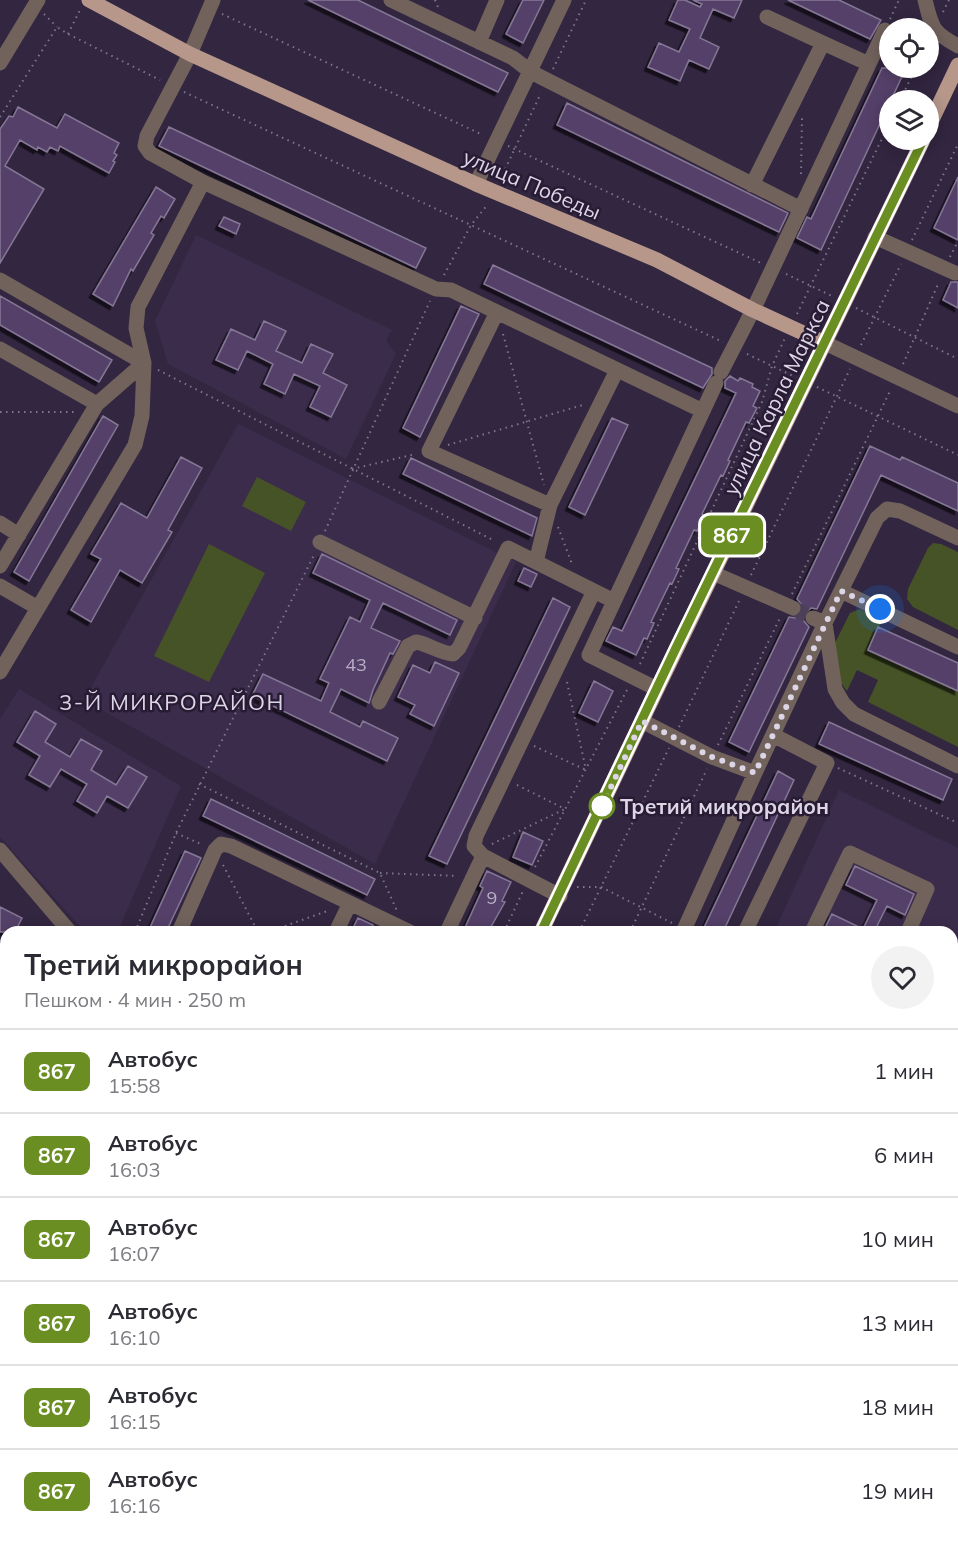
<!DOCTYPE html>
<html lang="ru">
<meta charset="utf-8">
<style>
:root{--surface:#fff;--page:#f2f2f3;--text:#2b2b33;--muted:#7c7c81;--line:#e1e1e2}
body{margin:0;font-family:Mulish,sans-serif;background:var(--page);color:var(--text);height:100vh;display:flex;flex-direction:column;font-size:22px;white-space:nowrap}
*{box-sizing:border-box;margin:0}
p{font-size:20px;color:var(--muted)}
.icon{flex:none;width:33px;height:33px;fill:none;stroke:currentColor;stroke-width:2;stroke-linecap:round;stroke-linejoin:round}
.map{position:relative;flex:1;overflow:hidden}
.details{position:absolute;left:0px;top:926px;width:958px;height:620px;display:flex;flex-direction:column;background:var(--surface);border-radius:18px 18px 0 0;box-shadow:0 3px 15px #0003}
.details>*{flex:none}
.badge{padding:0 12px;border-radius:9px;font-size:21px;line-height:39px}
.buttons{position:absolute;left:879px;top:18px;display:grid;gap:12px}
.buttons a{display:grid;place-items:center;width:60px;height:60px;border-radius:50%;background:var(--surface);box-shadow:0 3px 15px #0003;font-size:30px}
.you{position:absolute;width:30px;height:30px;margin:-15px;border:4px solid #fff;border-radius:50%;background:#1a73e8;box-shadow:0 0 0 9px #1a73e833}
.map>.badge{position:absolute;translate:-50% -50%;box-shadow:0 0 0 3px #fff}
.round{display:grid;place-items:center;flex:none;width:63px;height:63px;border-radius:32px;background:var(--page)}
.headline{display:flex;align-items:center;justify-content:space-between;height:102px;padding:0 24px}
h1{font-size:28px;font-weight:700;line-height:45px}
ul{padding:0;list-style:none}
li{display:flex;align-items:center;gap:18px;height:84px;padding:0 24px;border-top:2px solid var(--line)}
li div{flex:1}
li b{display:block;font-size:22px}
li em{font-style:normal}
li .badge{min-width:66px;font-weight:700;text-align:center}
.map>svg:first-child{display:block}
</style>
<div class="map">
<svg width="958" height="1544" viewBox="0 0 958 1544">
<defs>
<filter id="shadow"><feDropShadow dx="-3.5" dy="3.5" stdDeviation="0" flood-color="#0009"/></filter>
</defs>
<rect width="100%" height="100%" fill="#322640"/>
<path fill="#3b2c4c" d="M 196,235 L 392,330 L 386,341 L 396,354 L 346,459 L 168,364 L 155,321 Z
M 238,424 L 516,562 L 375,864 L 84,700 Z
M 19,689 L 181,786 L 118,931 L 84,931 L 0,837 L 0,719 Z
M 839,790 L 958,848 L 958,948 L 953,960 L 952,932 L 774,932 Z
M 0,1319 L 6,1324 L 6,1539 L 112,1539 L 108,1544 L 0,1544 Z"/>
<path fill="#465326" d="M 257,477 L 306,502 L 291,531 L 242,506 Z
M 933,543 L 941,544 L 958,552 L 958,630 L 913,607 L 907,599 L 908,589 L 928,548 Z
M 209,544 L 265,573 L 209,682 L 154,656 Z
M 860,609 L 883,619 L 868,650 L 958,691 L 958,747 L 868,702 L 878,680 L 857,670 L 847,691 L 841,683 L 835,643 L 850,613 Z
M 359,1539 L 759,1539 L 766,1544 L 355,1544 Z"/>
<path fill="#544169" stroke="#857795" stroke-width="1.5" filter="url(#shadow)" d="M 308,0 L 358,0 L 508,73 L 498,92 Z
M 523,0 L 544,0 L 523,43 L 506,34 Z
M 678,0 L 685,0 L 700,7 L 702,4 L 693,0 L 742,0 L 734,18 L 713,9 L 700,38 L 719,47 L 709,69 L 689,60 L 680,81 L 648,67 L 659,43 L 679,52 L 690,29 L 669,20 Z
M 788,0 L 839,0 L 881,20 L 870,39 Z
M 882,68 L 906,68 L 821,250 L 797,238 L 807,217 L 811,219 Z
M 567,103 L 788,213 L 779,232 L 557,125 Z
M 18,107 L 57,128 L 65,114 L 119,143 L 114,153 L 117,155 L 113,161 L 115,162 L 109,173 L 60,146 L 58,151 L 50,147 L 47,152 L 38,147 L 37,150 L 20,140 L 5,166 L 44,189 L 0,263 L 0,129 L 9,116 L 13,117 Z
M 169,127 L 426,248 L 416,268 L 159,146 Z
M 958,177 L 958,240 L 934,228 Z
M 156,187 L 175,199 L 164,218 L 161,216 L 151,233 L 154,235 L 133,271 L 131,269 L 113,306 L 93,294 Z
M 224,217 L 240,224 L 236,234 L 219,226 Z
M 493,265 L 712,368 L 712,374 L 703,388 L 484,284 Z
M 951,282 L 958,282 L 958,308 L 943,300 Z
M 0,296 L 112,360 L 99,382 L 0,325 Z
M 461,306 L 479,314 L 420,437 L 403,428 Z
M 264,321 L 286,331 L 276,351 L 302,363 L 311,344 L 333,354 L 323,373 L 347,385 L 331,417 L 310,407 L 320,386 L 294,374 L 285,394 L 264,384 L 273,364 L 247,351 L 238,370 L 216,360 L 231,329 L 255,340 Z
M 730,376 L 738,381 L 740,378 L 753,384 L 752,387 L 760,391 L 753,406 L 757,408 L 749,423 L 746,422 L 728,460 L 730,461 L 723,476 L 721,475 L 702,514 L 704,516 L 697,531 L 694,530 L 676,568 L 679,569 L 672,584 L 670,583 L 651,622 L 654,623 L 647,639 L 644,638 L 636,655 L 606,641 L 613,627 L 622,631 L 736,393 L 725,388 L 725,381 Z
M 103,416 L 118,425 L 29,581 L 14,572 Z
M 612,418 L 628,425 L 585,515 L 569,507 Z
M 870,446 L 900,460 L 902,457 L 958,483 L 958,511 L 881,475 L 817,609 L 811,608 L 804,614 L 803,620 L 809,627 L 749,752 L 729,742 L 789,617 L 795,618 L 802,612 L 803,606 L 797,599 Z
M 181,457 L 202,468 L 168,530 L 172,532 L 142,583 L 120,570 L 91,622 L 71,610 L 101,559 L 91,554 L 121,503 L 147,518 Z
M 411,458 L 537,518 L 532,536 L 403,474 Z
M 322,554 L 457,620 L 450,635 L 383,603 L 371,628 L 400,641 L 393,654 L 390,653 L 373,690 L 369,703 L 341,689 L 330,712 L 360,727 L 363,721 L 398,738 L 387,761 L 252,696 L 263,674 L 321,701 L 329,683 L 320,679 L 350,617 L 360,622 L 370,600 L 313,573 Z
M 524,568 L 537,574 L 531,587 L 518,581 Z
M 553,598 L 570,607 L 447,864 L 429,856 Z
M 878,627 L 958,663 L 958,691 L 868,650 Z
M 435,662 L 459,673 L 434,726 L 410,714 L 415,705 L 398,697 L 413,665 L 430,673 Z
M 594,681 L 613,691 L 598,722 L 579,713 Z
M 35,711 L 56,724 L 45,742 L 70,757 L 81,739 L 102,751 L 91,770 L 116,785 L 128,766 L 147,777 L 128,808 L 107,796 L 97,813 L 77,801 L 87,784 L 61,769 L 50,787 L 29,775 L 40,756 L 17,742 Z
M 829,722 L 952,779 L 943,800 L 819,744 Z
M 778,771 L 794,780 L 723,932 L 702,932 Z
M 211,799 L 375,879 L 367,895 L 203,816 Z
M 523,832 L 543,841 L 532,865 L 513,857 Z
M 185,851 L 201,858 L 166,932 L 148,932 Z
M 855,866 L 914,894 L 905,915 L 887,906 L 874,932 L 823,932 L 832,914 L 863,929 L 877,900 L 846,885 Z
M 487,871 L 511,882 L 502,901 L 505,902 L 488,932 L 463,932 L 483,888 L 480,886 Z
M 0,907 L 22,918 L 15,932 L 0,932 Z
M 358,918 L 373,925 L 370,932 L 351,932 Z"/>
<g fill="none" stroke-linecap="round" stroke-linejoin="round">
<path stroke="#4c4059" stroke-width="15" stroke-dasharray="15 8" stroke-linecap="butt" d="M 793,608 L 813,618"/>
<path stroke="#80768c" stroke-width="2" stroke-dasharray="1.5 4.5" stroke-linecap="butt" d="M 435,0 L 438,7
M 943,12 L 949,0
M 44,14 L 57,27
M 222,14 L 483,135
M 890,19 L 899,0
M 68,34 L 80,10
M 553,69 L 586,0
M 184,92 L 723,342
M 900,100 L 916,68
M 0,117 L 57,27 L 68,34 L 160,80
M 508,146 L 761,263
M 801,174 L 802,117
M 500,180 L 541,93
M 912,240 L 958,144
M 950,257 L 958,241
M 786,274 L 832,296
M 444,275 L 471,225 L 488,204
M 856,308 L 958,359
M 797,314 L 890,122
M 503,334 L 544,485
M 861,345 L 901,264
M 747,354 L 793,376
M 903,364 L 939,282
M 158,370 L 495,541
M 817,387 L 958,455
M 0,412 L 75,412
M 448,445 L 586,404
M 352,469 L 416,454
M 558,527 L 572,564
M 325,531 L 430,301
M 751,575 L 850,369
M 792,594 L 891,389
M 640,664 L 762,402 L 772,366 L 785,338
M 567,682 L 586,770
M 679,727 L 740,599
M 718,745 L 780,618
M 534,746 L 586,770
M 838,768 L 958,823
M 199,784 L 380,873 L 397,911
M 517,785 L 565,809
M 176,833 L 203,845
M 492,844 L 565,809
M 223,865 L 258,932
M 535,867 L 628,688
M 380,873 L 458,876
M 577,887 L 601,887 L 674,924
M 135,932 L 176,833 L 314,555
M 268,932 L 330,910
M 504,932 L 523,891
M 579,932 L 669,748
M 630,932 L 707,769
M 952,994 L 958,982
M 952,1092 L 958,1095
M 0,1213 L 6,1218
M 0,1305 L 6,1310
M 0,1524 L 6,1517
M 234,1539 L 238,1544
M 273,1539 L 276,1544
M 389,1539 L 394,1544
M 417,1539 L 423,1544
M 634,1539 L 637,1544
M 755,1539 L 756,1544
M 823,1539 L 830,1544
M 118,1544 L 123,1539
M 211,1544 L 216,1539
M 256,1544 L 258,1539
M 291,1544 L 295,1542 L 298,1544
M 431,1544 L 436,1539
M 519,1544 L 524,1539
M 716,1544 L 721,1539"/>
<path stroke="#71625c" stroke-width="15" d="M 391,0 L 513,58 L 531,72 L 801,209
M 925,0 C 932,28 932,32 958,46
M 767,17 L 823,43
M 479,42 L 497,0
M 0,63 L 38,0
M 203,182 L 436,289 L 451,290 L 703,411
M 476,184 L 564,0
M 752,185 L 823,43 L 869,64
M 875,237 L 955,273
M 0,280 L 144,363
M 497,312 L 429,451 L 550,505 L 617,370
M 825,343 L 958,406
M 0,349 L 97,404
M 721,372 L 753,310 L 885,30
M 0,523 L 19,535
M 320,542 L 475,618
M 536,562 L 550,505
M 0,566 L 97,404 L 144,363
M 713,573 L 793,608
M 0,586 L 38,608
M 841,591 L 958,647
M 813,618 L 825,623 L 835,689 L 843,703 L 854,714 L 958,766
M 0,672 L 135,445 L 142,416 L 144,363 L 136,328 L 138,307 L 203,182 L 150,153 L 145,146 L 147,136 L 190,54 L 213,0
M 657,689 L 589,655 L 716,383
M 379,702 L 408,646 L 416,642 C 429,644 439,653 453,654 L 459,648 L 508,548 L 614,601
M 642,721 L 712,757 L 755,773 L 683,932
M 755,773 L 825,623 L 877,518 L 887,509 L 900,511 L 958,538
M 0,850 L 70,932
M 560,896 L 483,856 L 474,846 L 476,836 L 594,591
M 179,932 L 215,850 L 221,844 L 231,846 L 410,932
M 336,932 L 350,903
M 447,932 L 483,856
M 745,932 L 827,763 L 773,735
M 812,932 L 850,853 L 927,889 L 908,932
M 0,1126 L 6,1125
M 0,1246 L 6,1251
M 0,1350 L 6,1355
M 952,1439 L 958,1443
M 952,1479 L 958,1471
M 331,1539 L 337,1544
M 778,1539 L 785,1544
M 891,1539 L 898,1544
M 17,1544 L 22,1539
M 911,1544 L 914,1539"/>
<path stroke="#b6978a" stroke-width="15" d="M 89,0 L 190,54 L 476,184 L 657,260 L 753,310 L 825,343
M 928,128 L 958,65
M 541,932 L 657,689 L 923,140
M 146,1544 L 150,1539"/>
</g>
<g fill="none" stroke-linecap="round" stroke-linejoin="round">
<defs>
<path id="line" d="M 541,932 L 675,650 L 923,140"/>
</defs>
<use href="#line" stroke="#fff" stroke-width="14"/>
<use href="#line" stroke="#6b8e23" stroke-width="9"/>
<path stroke="#dcd5e6" stroke-width="6" stroke-dasharray="0 10.8" d="M 602,806 L 642,721 L 712,757 L 755,773 L 841,591 L 880,609"/>
</g>
<circle fill="#fff" stroke="#6b8e23" stroke-width="3" cx="602" cy="806" r="12"/>
<g text-anchor="middle" dominant-baseline="central" stroke-width="5" stroke-linejoin="round" paint-order="stroke">
<g font-size="18" fill="#bab0c7">
<text x="356" y="664">43</text>
<text x="492" y="897">9</text>
</g>
<g font-size="21" fill="#dcd5e6" stroke="#281c35">
<text transform="translate(532 184) rotate(23)">улица Победы</text>
<text transform="translate(776 397) rotate(-64)">улица Карла Маркса</text>
</g>
<g font-size="21" font-weight="bold" fill="#dcd5e6" stroke="#281c35" text-anchor="start">
<text x="620" y="806">Третий микрорайон</text>
</g>
<g font-size="22" letter-spacing="1.5" fill="#dcd5e6" stroke="#281c35">
<text x="172" y="702">3-Й МИКРОРАЙОН</text>
</g>
</g>
</svg>
<div class="buttons">
<a><svg class="icon" aria-label="locate" viewBox="0 0 24 24"><circle cx="12" cy="12" r="6"/><path d="M12 2v4M12 18v4M2 12h4M18 12h4"/></svg></a>
<a><svg class="icon" aria-label="layers" viewBox="0 0 24 24"><path d="M12 4l9 5-9 5-9-5zM3 14l9 5 9-5"/></svg></a>
</div>
<div class="you" style="left:880px;top:609px"></div>
<b class="badge" style="left:732px;top:535px;background:#6b8e23;color:#fff">867</b>
<section class="details">
<div class="headline"><div><h1>Третий микрорайон</h1><p>Пешком · 4 мин · 250 m</p></div><a class="round"><svg class="icon" aria-label="heart" viewBox="0 0 24 24"><path d="M12 20l-8-8c-3-5 5-10 8-4 3-6 11-1 8 4z"/></svg></a></div>
<ul>
<li><span class="badge" style="background:#6b8e23;color:#fff">867</span><div><b>Автобус</b><p>15:58</p></div><em>1 мин</em></li>
<li><span class="badge" style="background:#6b8e23;color:#fff">867</span><div><b>Автобус</b><p>16:03</p></div><em>6 мин</em></li>
<li><span class="badge" style="background:#6b8e23;color:#fff">867</span><div><b>Автобус</b><p>16:07</p></div><em>10 мин</em></li>
<li><span class="badge" style="background:#6b8e23;color:#fff">867</span><div><b>Автобус</b><p>16:10</p></div><em>13 мин</em></li>
<li><span class="badge" style="background:#6b8e23;color:#fff">867</span><div><b>Автобус</b><p>16:15</p></div><em>18 мин</em></li>
<li><span class="badge" style="background:#6b8e23;color:#fff">867</span><div><b>Автобус</b><p>16:16</p></div><em>19 мин</em></li>
</ul>
</section>
</div>
